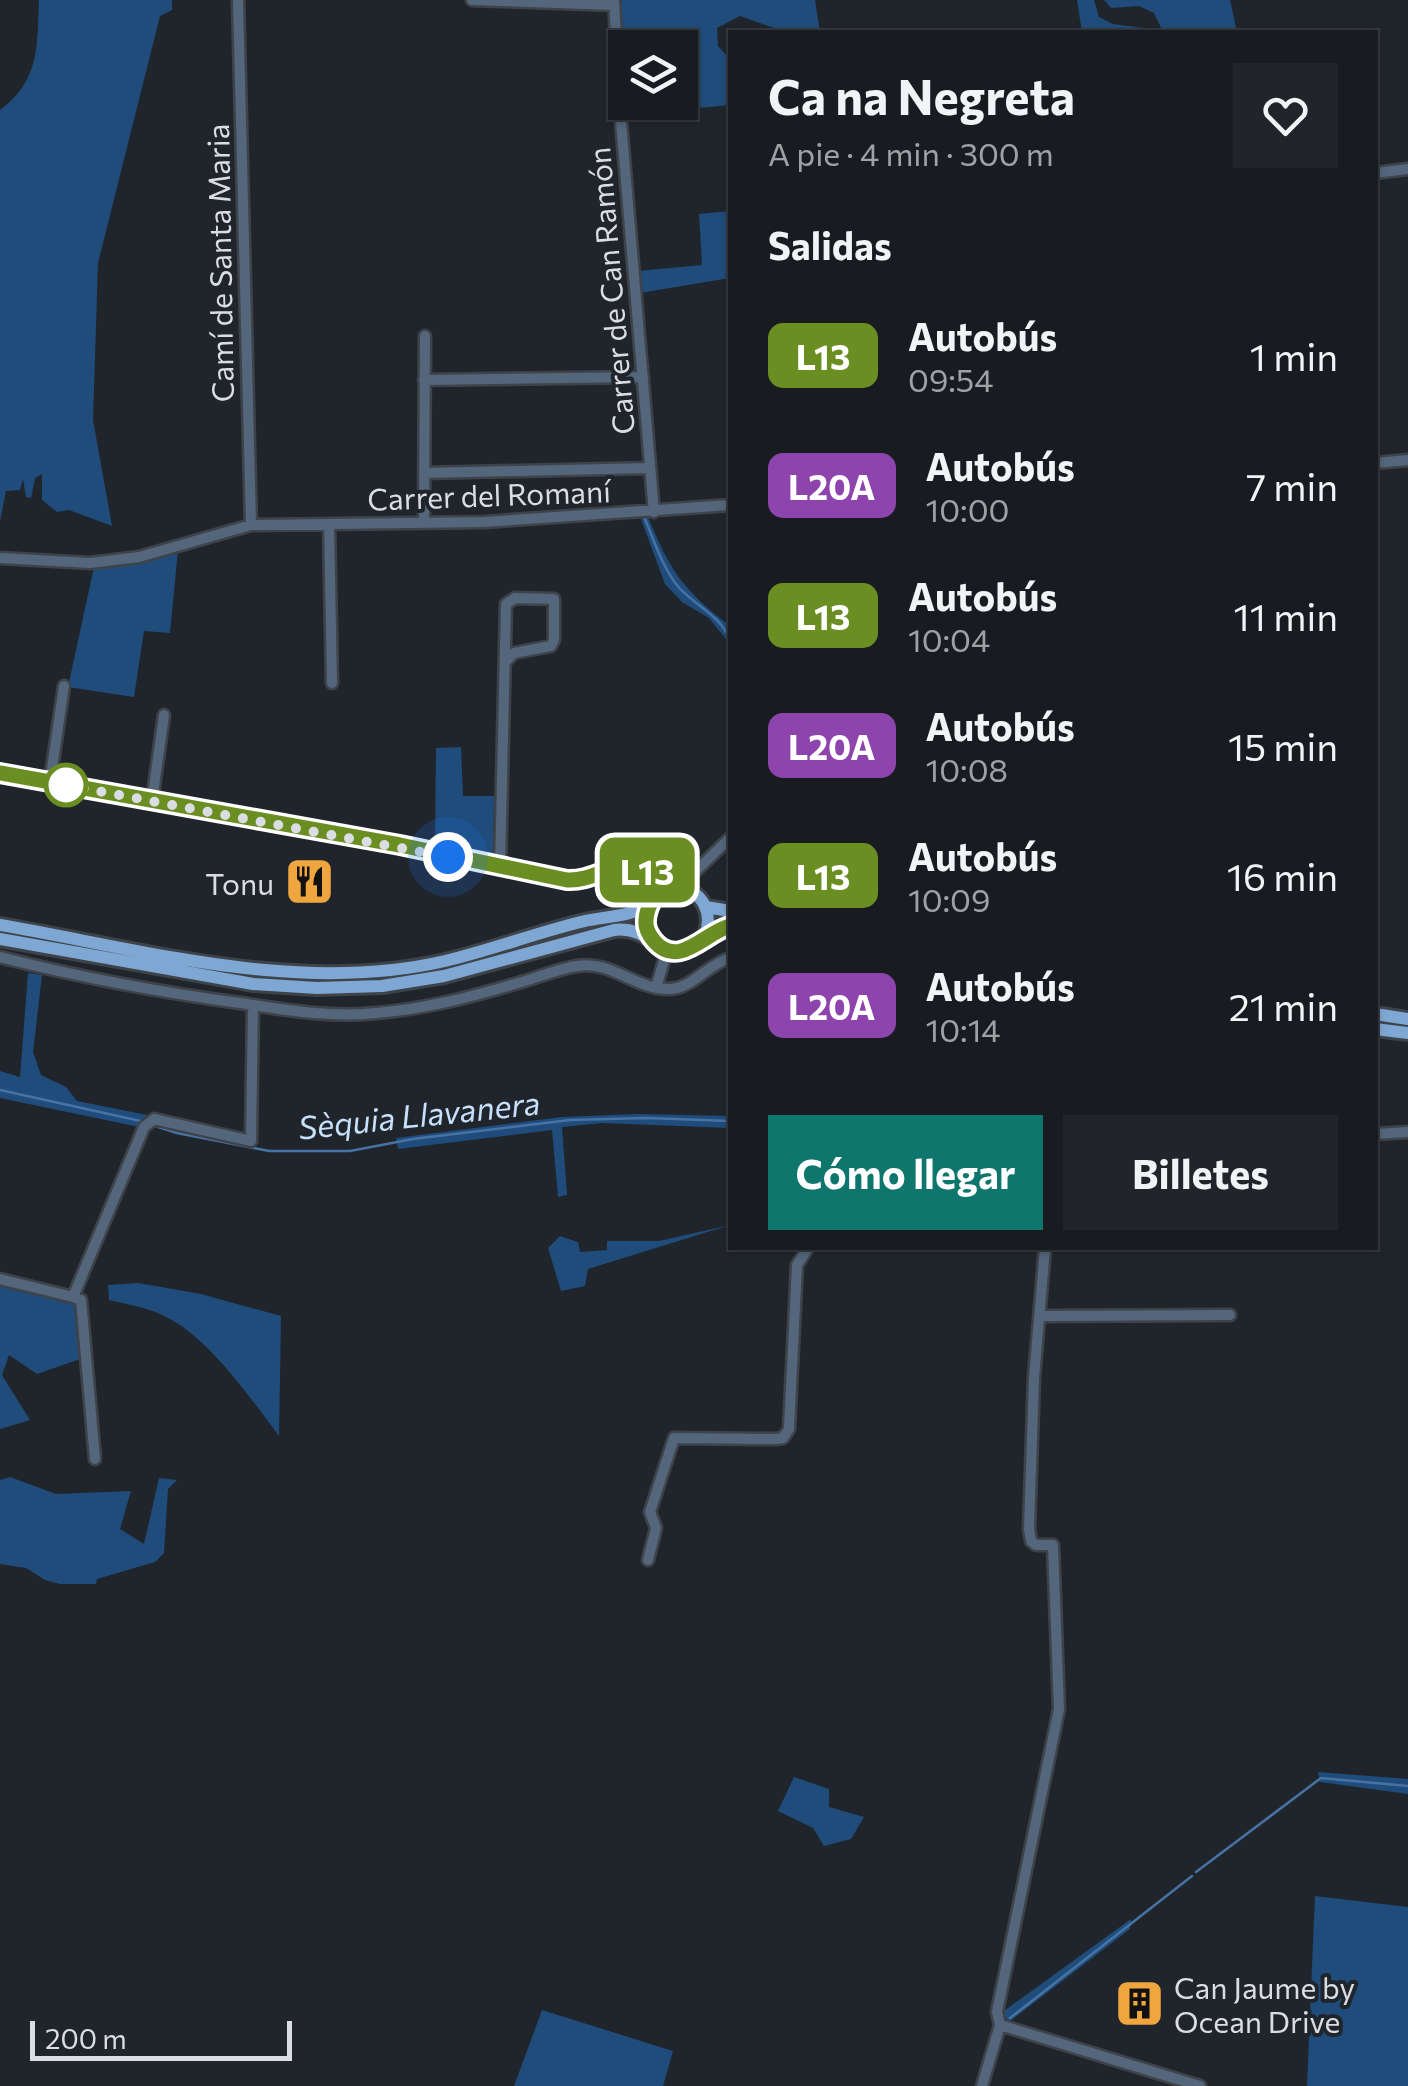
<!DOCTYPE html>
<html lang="es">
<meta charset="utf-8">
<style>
:root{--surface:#181c21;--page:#21252a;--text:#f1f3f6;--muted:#9fa1a5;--line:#363a3f;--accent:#0f766e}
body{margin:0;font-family:Commissioner,sans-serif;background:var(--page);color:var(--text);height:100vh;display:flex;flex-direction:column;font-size:38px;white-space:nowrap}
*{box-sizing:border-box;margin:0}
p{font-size:32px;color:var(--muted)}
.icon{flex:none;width:55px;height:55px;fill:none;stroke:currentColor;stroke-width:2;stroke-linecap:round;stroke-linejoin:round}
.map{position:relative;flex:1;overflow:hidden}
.details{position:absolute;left:728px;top:30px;width:650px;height:1220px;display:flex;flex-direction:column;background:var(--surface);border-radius:0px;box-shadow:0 2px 8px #0004,0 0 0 2px var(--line)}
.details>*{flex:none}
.badge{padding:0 20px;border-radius:15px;font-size:35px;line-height:65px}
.buttons{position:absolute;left:608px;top:30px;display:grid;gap:20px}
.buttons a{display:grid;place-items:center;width:90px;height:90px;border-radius:0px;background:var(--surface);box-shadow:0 2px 8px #0004,0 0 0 2px var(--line);font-size:50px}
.scale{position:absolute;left:30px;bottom:25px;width:262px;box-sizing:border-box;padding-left:10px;border:5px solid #dadee3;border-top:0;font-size:28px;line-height:35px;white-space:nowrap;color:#dadee3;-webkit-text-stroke:8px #20252c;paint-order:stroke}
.you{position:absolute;width:50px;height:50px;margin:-25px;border:8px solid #fff;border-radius:50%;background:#1a73e8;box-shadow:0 0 0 15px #1a73e833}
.map>.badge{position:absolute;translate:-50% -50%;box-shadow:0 0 0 5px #fff}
h2{padding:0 40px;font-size:38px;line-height:90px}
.round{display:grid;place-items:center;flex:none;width:105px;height:105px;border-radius:0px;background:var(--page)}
.summary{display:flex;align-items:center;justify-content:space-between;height:170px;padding:0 40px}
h1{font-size:48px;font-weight:700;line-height:75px}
.action{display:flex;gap:20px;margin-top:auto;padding:20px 40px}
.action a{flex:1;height:115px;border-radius:0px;background:var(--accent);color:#fff;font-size:40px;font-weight:700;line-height:115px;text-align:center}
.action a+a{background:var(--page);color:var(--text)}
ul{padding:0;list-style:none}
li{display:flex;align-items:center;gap:30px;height:130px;padding:0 40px}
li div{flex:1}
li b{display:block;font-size:38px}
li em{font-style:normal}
li .badge{min-width:110px;font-weight:700;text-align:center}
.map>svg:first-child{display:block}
</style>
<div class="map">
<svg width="1408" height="2086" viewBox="0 0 1408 2086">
<rect width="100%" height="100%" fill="#20252c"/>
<path fill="#1f4c7a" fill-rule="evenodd" d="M 39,0 L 172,0 L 172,10 L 160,16 L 98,263 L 93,420 L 112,526 L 69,510 L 57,512 L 42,500 L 42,474 L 35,478 L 31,498 L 26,497 L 23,479 L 20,490 L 6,491 L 0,521 L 0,110 C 40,80 37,46 39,0 Z
M 622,0 L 815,0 L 820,32 L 776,32 L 777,29 L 740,16 L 717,28 L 718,46 L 730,59 L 730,105 L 624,115 L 619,8 ZM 625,48 L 680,48 L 680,102 L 625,102 Z
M 1077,0 L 1094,0 L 1099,17 L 1113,24 L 1143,28 L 1143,32 L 1082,32 Z
M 1104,0 L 1230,0 L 1237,32 L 1163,32 L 1154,13 L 1139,6 L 1111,8 Z
M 730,211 L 730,278 L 640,293 L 638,271 L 702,265 L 699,214 Z
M 648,517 C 670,571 684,591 730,626 L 730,717 L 726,639 L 709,618 L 682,602 L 665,584 L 641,519 Z
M 178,550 L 170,633 L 144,631 L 134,697 L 68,687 L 94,567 Z
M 461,747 L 463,796 L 494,796 L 493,854 L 435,843 L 436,748 Z
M 28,973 L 42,975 L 33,1052 L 41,1075 L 66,1087 L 77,1101 L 152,1116 L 139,1127 L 0,1098 L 0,1071 L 20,1077 Z
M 638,1114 L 730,1116 L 730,1128 L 602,1123 L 562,1127 L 567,1195 L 558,1197 L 552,1130 L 398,1149 L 396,1138 L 562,1117 Z
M 730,1225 L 588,1269 L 585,1286 L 561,1291 L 548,1248 L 560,1236 L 578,1242 L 580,1252 L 607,1250 L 607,1241 L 659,1241 Z
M 0,1283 L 78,1302 L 83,1358 L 37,1374 L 9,1355 L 2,1375 L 30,1420 L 0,1429 Z
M 138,1283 L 201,1294 L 281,1316 L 279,1436 C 252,1400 210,1340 170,1319 C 151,1308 130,1305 109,1300 L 108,1285 Z
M 10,1477 L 56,1494 L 131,1491 L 120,1529 L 144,1544 L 159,1478 L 177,1480 L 168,1489 L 164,1553 L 155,1562 L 97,1579 L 96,1584 L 60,1584 L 45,1580 L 26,1568 L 0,1564 L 0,1480 Z
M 1318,1772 L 1408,1779 L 1408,1794 L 1320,1782 Z
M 794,1777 L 829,1789 L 829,1807 L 864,1817 L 851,1839 L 824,1846 L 813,1828 L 778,1811 Z
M 1315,1896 L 1408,1907 L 1408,2086 L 1307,2086 Z
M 1131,1919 L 1130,1929 L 1009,2022 L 1001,2013 Z
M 542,2010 L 673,2051 L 663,2086 L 514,2086 Z"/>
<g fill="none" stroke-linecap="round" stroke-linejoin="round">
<path stroke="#4673a4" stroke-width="2.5" d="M 645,519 C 654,541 662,565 676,584 C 692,605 724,616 730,642
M 0,1090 L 145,1122
M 152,1125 L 177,1133 L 269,1151 L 350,1151 L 413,1139 L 570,1120 L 647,1118 L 730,1121
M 1375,1139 L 1408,1137
M 1196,1872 L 1321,1778 L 1408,1786
M 1010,2018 L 1192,1876"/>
<defs>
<path id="minor" d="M 238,0 L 251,525
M 472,0 L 614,5
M 614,0 L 620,110 L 654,512
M 1375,173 L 1408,169
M 424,380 L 643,377
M 1375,463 L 1408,460
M 424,473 L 650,468
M 424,523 L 425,336
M 329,525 L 332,683
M 0,558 L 90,563 L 139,557 L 251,525 L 484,522 L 730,505
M 0,772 L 400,845 L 567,880 C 593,882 614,857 639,867 C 652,871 662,883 675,889
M 50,782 L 64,686
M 152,801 L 164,715
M 500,868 L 506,604 L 515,598 L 554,599 L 554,640 L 551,646 L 514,653 L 505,662
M 677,889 L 730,838
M 0,957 C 79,977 159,992 240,1003 C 286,1010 330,1018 376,1013 C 425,1009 471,997 518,983 C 537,978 557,969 577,966 C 612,960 635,990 670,989 C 693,988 708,964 730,958
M 656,988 L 667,950
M 1375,1134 L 1408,1132
M 0,1279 L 73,1297 L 144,1127 L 154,1119 L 251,1141 L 253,1005
M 73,1297 L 81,1300 L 95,1459
M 1040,1316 L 1230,1315
M 648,1560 L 656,1528 L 650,1512 L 674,1438 L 776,1439 L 783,1438 L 789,1429 L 797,1265 L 808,1248
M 1000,2025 L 1200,2086
M 982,2086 L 1000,2025 L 997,2012 L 1059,1709 L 1053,1545 L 1036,1545 L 1031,1541 L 1029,1529 L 1034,1378 L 1045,1248"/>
<path id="major" d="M 706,907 L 730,911
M 0,925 C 145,950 298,995 445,961 C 492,950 538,932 585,921 C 599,918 615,917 630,913 C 648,909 658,890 676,889 C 704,888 714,916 704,937
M 0,939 L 253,984 L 317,988 L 382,986 L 444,976 L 614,930 C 648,926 656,954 681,952 C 700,950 711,930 730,926
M 1375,1014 L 1408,1019
M 1375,1029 L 1408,1033"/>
</defs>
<use href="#minor" stroke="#3e4349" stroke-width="15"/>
<use href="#major" stroke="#3e4349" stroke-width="18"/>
<use href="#minor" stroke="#53667b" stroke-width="10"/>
<use href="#major" stroke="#7fa7d3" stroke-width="12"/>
</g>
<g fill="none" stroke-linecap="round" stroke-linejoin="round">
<defs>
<path id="line" d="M 0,773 L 400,845 L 567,880 C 600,882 623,850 654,876 C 659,901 647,900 646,920 C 645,928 649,935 654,941 C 679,970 705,932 730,926"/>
</defs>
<use href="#line" stroke="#fff" stroke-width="22"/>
<use href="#line" stroke="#6b8e23" stroke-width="15"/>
<path stroke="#dadee3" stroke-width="10" stroke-dasharray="0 18" d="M 66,785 L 448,857"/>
</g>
<defs>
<symbol id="restaurant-square" viewBox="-11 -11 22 22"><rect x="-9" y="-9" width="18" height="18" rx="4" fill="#f0a63f" stroke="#20252c"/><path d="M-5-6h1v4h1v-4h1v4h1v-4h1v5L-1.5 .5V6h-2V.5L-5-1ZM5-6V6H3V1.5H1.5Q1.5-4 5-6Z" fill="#111"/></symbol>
<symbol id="building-square" viewBox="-11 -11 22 22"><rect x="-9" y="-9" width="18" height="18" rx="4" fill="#f0a63f" stroke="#20252c"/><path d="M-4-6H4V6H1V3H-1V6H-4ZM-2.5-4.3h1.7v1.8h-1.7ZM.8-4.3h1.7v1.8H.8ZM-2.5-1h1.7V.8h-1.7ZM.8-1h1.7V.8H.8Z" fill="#111"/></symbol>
</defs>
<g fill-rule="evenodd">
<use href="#restaurant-square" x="282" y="854" width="55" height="55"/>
<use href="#building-square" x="1112" y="1976" width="55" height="55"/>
</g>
<circle fill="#fff" stroke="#6b8e23" stroke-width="5" cx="66" cy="785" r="20"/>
<g text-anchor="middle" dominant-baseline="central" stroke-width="8" stroke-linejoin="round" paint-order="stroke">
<g font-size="30" fill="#dadee3" stroke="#20252c">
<text transform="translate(219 263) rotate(-91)">Camí de Santa Maria</text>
<text transform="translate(610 291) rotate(-95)">Carrer de Can Ramón</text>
<text transform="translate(489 494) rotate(-2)">Carrer del Romaní</text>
</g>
<g font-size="30" fill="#dadee3" stroke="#20252c" text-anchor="end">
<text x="274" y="882">Tonu</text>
<text x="1174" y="1986" text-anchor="start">Can Jaume by<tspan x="1174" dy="34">Ocean Drive</tspan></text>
</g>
<g font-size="32" font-style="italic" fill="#c6e0fd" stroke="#20252c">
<text transform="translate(419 1114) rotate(-6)">Sèquia Llavanera</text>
</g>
</g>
</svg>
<div class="buttons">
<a><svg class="icon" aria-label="layers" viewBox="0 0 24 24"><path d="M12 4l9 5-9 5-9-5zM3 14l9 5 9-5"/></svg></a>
</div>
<div class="scale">200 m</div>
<div class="you" style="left:448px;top:857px"></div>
<b class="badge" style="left:647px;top:870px;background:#6b8e23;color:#fff">L13</b>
<section class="details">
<div class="summary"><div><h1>Ca na Negreta</h1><p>A pie · 4 min · 300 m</p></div><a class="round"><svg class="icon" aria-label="heart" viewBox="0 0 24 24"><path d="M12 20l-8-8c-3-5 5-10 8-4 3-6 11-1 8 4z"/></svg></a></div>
<h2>Salidas</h2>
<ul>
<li><span class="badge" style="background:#6b8e23;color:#fff">L13</span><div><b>Autobús</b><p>09:54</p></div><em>1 min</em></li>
<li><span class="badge" style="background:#8e44ad;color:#fff">L20A</span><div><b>Autobús</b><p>10:00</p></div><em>7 min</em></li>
<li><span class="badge" style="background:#6b8e23;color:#fff">L13</span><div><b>Autobús</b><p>10:04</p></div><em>11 min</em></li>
<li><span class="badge" style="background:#8e44ad;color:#fff">L20A</span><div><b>Autobús</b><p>10:08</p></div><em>15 min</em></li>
<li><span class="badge" style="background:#6b8e23;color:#fff">L13</span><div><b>Autobús</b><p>10:09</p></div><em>16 min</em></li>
<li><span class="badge" style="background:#8e44ad;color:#fff">L20A</span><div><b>Autobús</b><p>10:14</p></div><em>21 min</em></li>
</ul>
<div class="action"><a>Cómo llegar</a><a>Billetes</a></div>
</section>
</div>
